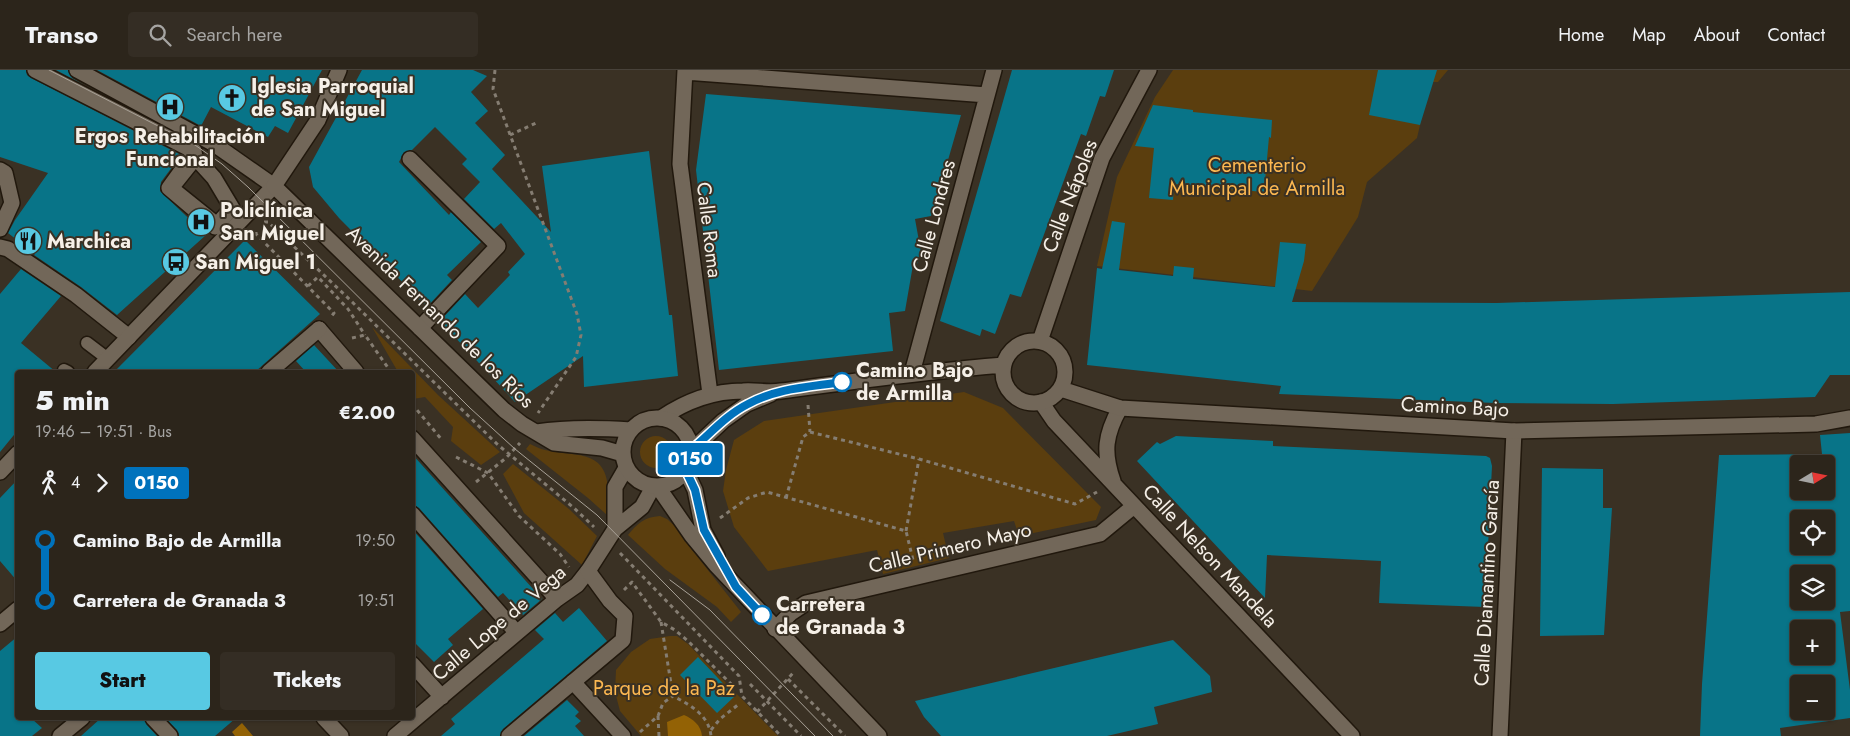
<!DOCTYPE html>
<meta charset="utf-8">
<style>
:root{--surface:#2c251b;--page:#342d24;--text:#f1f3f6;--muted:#a6a5a3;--line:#48423a;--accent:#58c9e3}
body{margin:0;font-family:Jost,sans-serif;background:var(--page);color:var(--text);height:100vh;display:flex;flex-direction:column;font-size:19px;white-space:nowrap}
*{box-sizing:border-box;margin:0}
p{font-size:16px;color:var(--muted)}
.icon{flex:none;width:28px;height:28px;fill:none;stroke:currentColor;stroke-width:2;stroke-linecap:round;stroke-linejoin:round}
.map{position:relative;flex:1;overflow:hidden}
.sheet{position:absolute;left:15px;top:300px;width:400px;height:350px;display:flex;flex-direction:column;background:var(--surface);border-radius:5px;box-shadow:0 1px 4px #0004,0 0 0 1px var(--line)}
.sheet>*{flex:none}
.badge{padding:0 10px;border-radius:4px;font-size:18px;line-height:32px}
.needle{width:32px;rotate:80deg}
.controls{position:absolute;left:1790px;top:385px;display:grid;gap:10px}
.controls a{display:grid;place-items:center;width:45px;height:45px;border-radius:5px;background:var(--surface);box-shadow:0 1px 4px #0004,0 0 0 1px var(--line);font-size:25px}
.map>.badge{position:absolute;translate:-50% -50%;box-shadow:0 0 0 2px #fff}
.legs{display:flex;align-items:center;gap:8px;height:55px;padding:0 20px;font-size:16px}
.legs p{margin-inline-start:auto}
.head{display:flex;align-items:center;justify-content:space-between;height:85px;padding:0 20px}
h1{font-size:28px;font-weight:800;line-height:38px}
.button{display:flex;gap:10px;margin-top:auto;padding:10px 20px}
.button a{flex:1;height:58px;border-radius:5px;background:var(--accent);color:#111;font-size:20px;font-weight:800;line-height:58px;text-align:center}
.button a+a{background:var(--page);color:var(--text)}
ul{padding:0 20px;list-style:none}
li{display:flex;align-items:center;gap:18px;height:60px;font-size:19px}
li i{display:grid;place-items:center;width:8px;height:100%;margin:0 6px;background:currentColor}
li i::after{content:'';width:12px;height:12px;margin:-6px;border:4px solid;border-radius:50%;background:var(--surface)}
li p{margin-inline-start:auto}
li:first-child i{background:linear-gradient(#0000 50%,currentColor 0)}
li:last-child i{background:linear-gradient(currentColor 50%,#0000 0)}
header{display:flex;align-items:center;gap:30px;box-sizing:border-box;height:70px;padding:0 25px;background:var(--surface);border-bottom:1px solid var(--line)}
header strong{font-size:24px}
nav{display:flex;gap:28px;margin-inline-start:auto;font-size:18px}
.search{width:350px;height:45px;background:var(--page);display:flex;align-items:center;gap:12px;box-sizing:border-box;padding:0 18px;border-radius:5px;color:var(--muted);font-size:19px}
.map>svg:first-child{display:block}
</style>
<header>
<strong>Transo</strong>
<div class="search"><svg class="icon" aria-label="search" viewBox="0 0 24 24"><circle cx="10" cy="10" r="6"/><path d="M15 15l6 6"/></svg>Search here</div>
<nav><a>Home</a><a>Map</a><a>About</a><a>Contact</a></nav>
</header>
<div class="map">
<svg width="1850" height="666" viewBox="0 0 1850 666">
<rect width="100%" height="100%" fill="#3a3124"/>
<path fill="#5b3e0e" d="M 1173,0 L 1448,0 L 1438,12 L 1430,12 L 1417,68 L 1367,112 L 1358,147 L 1312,221 L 1097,196 L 1117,107 L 1155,27 Z
M 372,257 L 438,325 L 500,382 L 481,395 L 451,371 L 453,357 L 425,327 L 413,329 L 412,302 L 398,302 Z
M 964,322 L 1003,338 L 1101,437 L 1096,450 L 1019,466 L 1014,451 L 943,463 L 949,488 L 883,504 L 877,480 L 768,501 L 734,457 L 723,421 L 726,400 L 734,370 L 764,351 Z
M640 382a16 16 0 1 1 32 0a16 16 0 1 1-32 0Z
M 530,374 C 535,376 540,379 545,380 C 572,387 605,378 608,417 C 609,426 607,436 607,445 L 588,428 L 526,379 Z
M 513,394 L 569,439 L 597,466 L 582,495 L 524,443 L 503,404 Z
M 660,446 L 667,449 L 678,459 L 689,476 L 741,542 L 731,552 L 717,537 L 665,499 L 628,465 C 637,454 644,447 660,446 Z
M 670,566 L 677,566 L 688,574 L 778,666 L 641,666 L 620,641 L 615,622 L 616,600 L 631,582 L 650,569 Z"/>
<path fill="#936205" d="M 684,645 C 693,649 701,655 702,666 L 668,666 L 667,652 Z
M 242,653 L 253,666 L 235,666 L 232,662 Z"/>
<path fill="#087488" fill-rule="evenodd" d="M 0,0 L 26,0 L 27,5 L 31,8 L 181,85 L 161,112 L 160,121 L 206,165 L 117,245 L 81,217 L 34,185 L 35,184 L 8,163 L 15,150 L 48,103 L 0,87 Z
M 56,0 L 68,0 L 72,8 L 84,15 Z
M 97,0 L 322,0 L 288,63 L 275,56 L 268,67 L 211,37 L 201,56 Z
M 362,0 L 473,0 L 487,6 L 471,22 L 488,41 L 475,53 L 505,85 L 492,99 L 551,162 L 542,96 L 649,81 L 669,245 L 672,245 L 678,306 L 584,317 L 583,286 L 515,332 L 440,251 L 465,224 L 478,238 L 510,205 L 508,202 L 525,184 L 501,153 L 494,159 L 464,129 L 480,112 L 462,94 L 467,89 L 435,57 L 412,80 L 404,82 L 399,92 L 449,145 L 451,142 L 481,172 L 447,205 L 452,210 L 427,237 L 339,148 L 313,117 L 309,97 Z
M 1012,0 L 1114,0 L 1105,27 L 1100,26 L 1086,66 L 1081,64 L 1021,227 L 1010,224 L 995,264 L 982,259 L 980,266 L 940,251 Z
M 1378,0 L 1437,0 L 1420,55 L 1369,45 Z
M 706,24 L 961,45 L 942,111 L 931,146 L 915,149 L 921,182 L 917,194 L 913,195 L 905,241 L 889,243 L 893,281 L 719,300 L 696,100 Z
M 1153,35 L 1193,40 L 1193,42 L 1272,50 L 1271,68 L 1269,67 L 1264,122 L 1174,114 L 1173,130 L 1149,128 L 1154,78 L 1135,76 Z
M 1112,151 L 1125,153 L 1119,200 L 1173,206 L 1174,196 L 1194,198 L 1193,209 L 1275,217 L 1280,172 L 1306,174 L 1304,191 L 1292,232 L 1497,233 L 1850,222 L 1850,305 L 1830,305 L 1815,327 L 1613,334 L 1495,333 L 1279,324 L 1281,316 L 1087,295 L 1097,198 L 1102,199 Z
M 245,170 L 320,244 L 255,302 L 114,302 Z
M 21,199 L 61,226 L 21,273 L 56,302 L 18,302 L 18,360 L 0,382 L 0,224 Z
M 314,275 L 339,302 L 306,302 L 296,291 Z
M 1850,363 L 1850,541 L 1840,542 L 1850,620 L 1850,648 L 1780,658 L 1781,666 L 1700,666 L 1702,614 L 1719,385 L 1822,384 L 1820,365 ZM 1799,394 L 1826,394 L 1826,421 L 1799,421 ZM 1799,449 L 1826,449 L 1826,476 L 1799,476 ZM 1799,504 L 1826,504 L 1826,531 L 1799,531 ZM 1799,559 L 1826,559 L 1826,586 L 1799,586 ZM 1799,614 L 1826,614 L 1826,641 L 1799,641 Z
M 1176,366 L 1273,371 L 1273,376 L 1486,386 L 1490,388 L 1492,396 L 1485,537 L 1379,533 L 1381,491 L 1267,485 L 1265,528 L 1137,391 L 1157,372 L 1160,374 Z
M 412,384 L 542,529 L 523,545 L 503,523 L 498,527 L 419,438 L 412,435 Z
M 1542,398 L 1603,399 L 1603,438 L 1612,438 L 1604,565 L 1540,566 Z
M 18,409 L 18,512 L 0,491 L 0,428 Z
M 412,459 L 483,539 L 448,569 L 453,575 L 434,592 L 412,570 Z
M 579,538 L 607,571 L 503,659 L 500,666 L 441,666 L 455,654 L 451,649 L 544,569 L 535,560 L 555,543 L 563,552 Z
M 18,566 L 18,648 L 31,648 L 42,658 L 32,666 L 0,666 L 0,581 Z
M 1173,570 L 1210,606 L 1212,622 L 1154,637 L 1158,654 L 1107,666 L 941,666 L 924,647 L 915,631 Z
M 698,587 L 735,626 L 717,643 L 680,605 Z
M 567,630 L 579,642 L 575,646 L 581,651 L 575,656 L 584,666 L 524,666 Z
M 101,648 L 144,648 L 146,654 L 157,666 L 81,666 Z
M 165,648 L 236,648 L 215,666 L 179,666 L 177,660 Z"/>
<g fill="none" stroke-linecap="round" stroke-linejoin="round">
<defs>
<path id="service" d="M 87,273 L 108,289
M 64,300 L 68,302"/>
<path id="pedestrian" d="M 35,0 L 194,81 L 195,88 L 171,118 L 217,155 L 219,156
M 77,0 L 214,74 L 274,116
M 193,85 L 214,108 L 232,138 L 215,157 L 169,118 Z
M 319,259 L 356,302"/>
<path id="minor" d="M 685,0 L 680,94 L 710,324
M 685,2 L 987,25
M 410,89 L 498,176 L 420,258
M 0,100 L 5,103 L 12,133 L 0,159
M 0,177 L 8,179 L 76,225 L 129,267
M 269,302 L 319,259
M 912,303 L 994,0
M 1041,332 L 1054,351 L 1352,666
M 412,368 L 557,529
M 1113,411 C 1103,382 1105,365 1120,338
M 412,444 L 517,563
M 0,554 L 18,539
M 775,559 L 791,543 L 806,533 L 1100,464 L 1134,436
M 412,594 L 442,627
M 153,648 L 170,666
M 324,648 L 341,666
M 60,666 L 82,648
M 395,666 L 557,529 L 577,515 L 588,501
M 509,666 L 573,612
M 1500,666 L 1514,361"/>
<path id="tertiary" d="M 1040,271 L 1102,88 L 1149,0
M1003 302a31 31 0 1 1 62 0a31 31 0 1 1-62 0Z
M 95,302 L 274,116
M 1061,319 L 1120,338 L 1514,361 L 1816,354 L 1850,348
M 661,348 C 686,331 712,321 743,321 C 755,320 768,323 781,321 C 856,311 928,301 1004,295
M 691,381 L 723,351 L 747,334 L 771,324
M 0,402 L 18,383
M 615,459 L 615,417 L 626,398
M 623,666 L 573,612 L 623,570 L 625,546 L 610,531 L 588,501 L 615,459 L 642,437 L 653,417"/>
<path id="secondary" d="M 339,0 L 318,50 L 274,116 L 504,340 L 522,354 L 554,373 L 602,378 L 623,384
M623 382a34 34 0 1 1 68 0a34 34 0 1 1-68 0Z
M 537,362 C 568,357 600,358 631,360
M 686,401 L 695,420 L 703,460 L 717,486
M 658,417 L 692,466 L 716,495 L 879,666"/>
</defs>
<use href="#service" stroke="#21180d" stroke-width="15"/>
<use href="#pedestrian" stroke="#21180d" stroke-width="18"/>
<use href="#minor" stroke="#21180d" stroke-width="18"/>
<use href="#tertiary" stroke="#21180d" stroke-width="18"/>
<use href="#secondary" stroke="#21180d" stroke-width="18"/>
<path stroke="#857d72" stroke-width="3" stroke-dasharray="4 4" stroke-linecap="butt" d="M 495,0 L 493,19 L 577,244 L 581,265 L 576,287 L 538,343
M 510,65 L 536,53
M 264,152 L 268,152 L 346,226 L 497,374 L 574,438 L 594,457
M 256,162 L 256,164 L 334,243 L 331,247
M 308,216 L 318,207 L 348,239 L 365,265
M 352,268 L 365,265 L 391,302
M 412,334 L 442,370
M 808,335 L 810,362
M 810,362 L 919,389 L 1075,434 L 1097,422
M 456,387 L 488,403 L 519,446 L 560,484 L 569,497
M 476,412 L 506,388 L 520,373
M 786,428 L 803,367 L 810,362
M 720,448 L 748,428 L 767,422 L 906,461 L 913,490
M 906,461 L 919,389
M 620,483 L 739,606 L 742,626 L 781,666
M 624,520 L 632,512 L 661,552 L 675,560 L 688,571 L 733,616
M 661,552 L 673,626 C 690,635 709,645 711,666
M 788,609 L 845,666
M 750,614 L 801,666
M 757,642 L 794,602
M 658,646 L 659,666
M 711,660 L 720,649 L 739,634
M 640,662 L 658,646 L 663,633 L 673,626"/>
<use href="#service" stroke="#726759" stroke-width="12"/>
<use href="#pedestrian" stroke="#726759" stroke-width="15"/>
<use href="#minor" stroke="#726759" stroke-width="15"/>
<use href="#tertiary" stroke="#726759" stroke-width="15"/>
<use href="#secondary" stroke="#726759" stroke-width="15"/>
<path stroke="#a9a298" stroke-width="1" d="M 49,0 L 195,75 L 222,94 L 248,117 L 470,338 L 515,379 L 597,445 L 815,666
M 670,510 L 710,540 L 833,666"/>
</g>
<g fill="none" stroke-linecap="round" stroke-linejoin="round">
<defs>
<path id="line-1" d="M 762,545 L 736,517 L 704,460 L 695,420 L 686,401 L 690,391 L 691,380 C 709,365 726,345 748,334 C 777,318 810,317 842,312"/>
</defs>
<use href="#line-1" stroke="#fff" stroke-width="11"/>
<use href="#line-1" stroke="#0072bc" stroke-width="8"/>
</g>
<defs>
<symbol id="church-disc" viewBox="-11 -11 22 22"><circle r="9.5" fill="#58c9e3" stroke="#3a3124"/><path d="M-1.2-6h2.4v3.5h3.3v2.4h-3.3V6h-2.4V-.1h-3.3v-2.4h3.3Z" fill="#111"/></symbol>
<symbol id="hospital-disc" viewBox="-11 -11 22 22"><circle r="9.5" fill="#58c9e3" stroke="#3a3124"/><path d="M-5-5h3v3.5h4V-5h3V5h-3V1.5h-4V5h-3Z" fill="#111"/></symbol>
<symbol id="restaurant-disc" viewBox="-11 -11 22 22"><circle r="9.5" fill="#58c9e3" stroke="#3a3124"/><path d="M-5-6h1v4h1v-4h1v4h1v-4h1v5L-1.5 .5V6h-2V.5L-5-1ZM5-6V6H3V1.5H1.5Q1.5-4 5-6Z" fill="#111"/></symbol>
<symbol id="bus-disc" viewBox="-11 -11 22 22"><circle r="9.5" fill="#58c9e3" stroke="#3a3124"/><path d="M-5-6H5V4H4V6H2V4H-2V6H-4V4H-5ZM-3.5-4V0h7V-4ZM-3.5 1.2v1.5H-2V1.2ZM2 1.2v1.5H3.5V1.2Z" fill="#111"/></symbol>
</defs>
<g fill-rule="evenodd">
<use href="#church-disc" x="216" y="12" width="32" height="32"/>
<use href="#hospital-disc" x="154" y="21" width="32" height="32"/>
<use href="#hospital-disc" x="185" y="136" width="32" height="32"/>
<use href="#restaurant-disc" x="12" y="155" width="32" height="32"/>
<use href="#bus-disc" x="160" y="176" width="32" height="32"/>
</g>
<g fill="#fff" stroke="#0072bc" stroke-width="2.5">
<circle cx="842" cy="312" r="9"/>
<circle cx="762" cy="545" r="9"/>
</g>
<g text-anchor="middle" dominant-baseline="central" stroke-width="4" stroke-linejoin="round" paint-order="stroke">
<g font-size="20" font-weight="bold" fill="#f6f0e8" stroke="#3a3124" text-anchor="start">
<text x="251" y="16">Iglesia Parroquial<tspan x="251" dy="23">de San Miguel</tspan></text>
<text x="170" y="66" text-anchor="middle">Ergos Rehabilitación<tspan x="170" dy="23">Funcional</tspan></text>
<text x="220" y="140">Policlínica<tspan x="220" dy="23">San Miguel</tspan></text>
<text x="47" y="171">Marchica</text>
<text x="195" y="192">San Miguel 1</text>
</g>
<g font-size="20" fill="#fdb851" stroke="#3a3124">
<text x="1257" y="95">Cementerio<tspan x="1257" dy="23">Municipal de Armilla</tspan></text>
<text x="664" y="618">Parque de la Paz</text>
</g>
<g font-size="20" fill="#f6f0e8" stroke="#3a3124">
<text transform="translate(1070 126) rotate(-69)">Calle Nápoles</text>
<text transform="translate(934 146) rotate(-75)">Calle Londres</text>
<text transform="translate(709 160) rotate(83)">Calle Roma</text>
<text transform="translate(440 247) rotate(44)">Avenida Fernando de los Ríos</text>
<text transform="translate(1455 337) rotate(3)">Camino Bajo</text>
<text transform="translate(950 478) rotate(-13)">Calle Primero Mayo</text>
<text transform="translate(1210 486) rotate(47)">Calle Nelson Mandela</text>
<text transform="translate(1487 513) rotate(-87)">Calle Diamantino García</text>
<text transform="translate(499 553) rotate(-40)">Calle Lope de Vega</text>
</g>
<g font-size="20" font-weight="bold" fill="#f6f0e8" stroke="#3a3124" text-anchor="start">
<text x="856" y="300">Camino Bajo<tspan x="856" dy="23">de Armilla</tspan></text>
<text x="776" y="534">Carretera<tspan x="776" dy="23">de Granada 3</tspan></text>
</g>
</g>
</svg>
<div class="controls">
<a><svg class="needle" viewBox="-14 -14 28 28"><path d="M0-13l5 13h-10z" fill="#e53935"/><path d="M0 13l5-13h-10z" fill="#a6a5a3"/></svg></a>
<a><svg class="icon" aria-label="locate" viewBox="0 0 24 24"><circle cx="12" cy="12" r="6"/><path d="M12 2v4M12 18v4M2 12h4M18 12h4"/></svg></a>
<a><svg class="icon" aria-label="layers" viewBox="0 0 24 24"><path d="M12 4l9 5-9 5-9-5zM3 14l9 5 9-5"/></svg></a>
<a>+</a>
<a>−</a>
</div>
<b class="badge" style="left:690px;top:389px;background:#0072bc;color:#fff">0150</b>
<section class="sheet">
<div class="head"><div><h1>5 min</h1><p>19:46 – 19:51 · Bus</p></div><b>€2.00</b></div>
<div class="legs"><svg class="icon" aria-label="walk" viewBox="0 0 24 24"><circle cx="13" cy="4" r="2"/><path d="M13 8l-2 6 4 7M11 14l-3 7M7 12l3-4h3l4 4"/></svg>4<svg class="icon" aria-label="forward" viewBox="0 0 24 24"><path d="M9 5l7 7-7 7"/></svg><b class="badge" style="background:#0072bc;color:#fff">0150</b></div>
<ul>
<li><i style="color:#0072bc"></i><b>Camino Bajo de Armilla</b><p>19:50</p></li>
<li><i style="color:#0072bc"></i><b>Carretera de Granada 3</b><p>19:51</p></li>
</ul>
<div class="button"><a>Start</a><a>Tickets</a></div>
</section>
</div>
